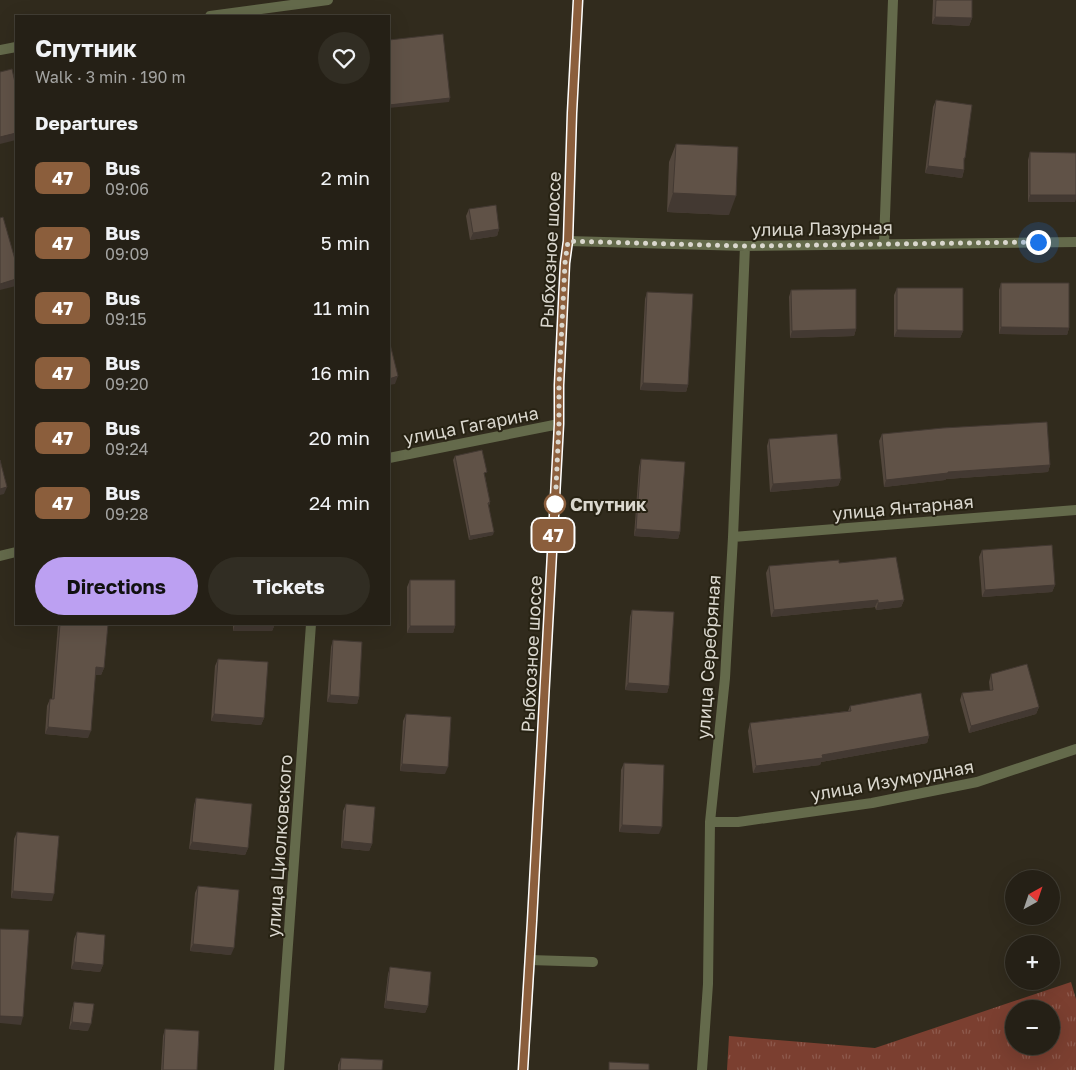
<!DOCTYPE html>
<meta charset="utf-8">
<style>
:root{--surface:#252016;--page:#312d23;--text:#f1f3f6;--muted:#a3a3a1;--line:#423e35;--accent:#bca0f2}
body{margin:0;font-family:"Golos Text",sans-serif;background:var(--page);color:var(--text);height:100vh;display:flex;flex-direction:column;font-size:19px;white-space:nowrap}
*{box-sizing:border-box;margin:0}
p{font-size:16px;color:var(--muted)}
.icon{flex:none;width:28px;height:28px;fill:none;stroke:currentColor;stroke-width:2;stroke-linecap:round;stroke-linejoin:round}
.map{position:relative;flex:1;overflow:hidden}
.panel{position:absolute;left:15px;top:15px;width:375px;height:610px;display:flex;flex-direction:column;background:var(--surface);border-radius:0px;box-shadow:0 5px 20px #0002,0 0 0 1px var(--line)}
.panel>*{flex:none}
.badge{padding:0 10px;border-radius:8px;font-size:18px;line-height:32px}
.needle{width:32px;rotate:40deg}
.controls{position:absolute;left:1005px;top:870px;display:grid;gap:10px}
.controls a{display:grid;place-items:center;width:55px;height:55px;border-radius:50%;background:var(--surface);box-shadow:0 5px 20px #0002,0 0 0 1px var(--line);font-size:25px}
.you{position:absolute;width:25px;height:25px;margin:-12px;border:4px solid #fff;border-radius:50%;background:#1a73e8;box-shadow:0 0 0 8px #1a73e833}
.map>.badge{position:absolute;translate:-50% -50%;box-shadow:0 0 0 2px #fff}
h2{padding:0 20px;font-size:19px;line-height:45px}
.round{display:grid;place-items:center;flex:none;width:52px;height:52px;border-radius:26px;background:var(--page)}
.head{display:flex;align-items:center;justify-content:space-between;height:85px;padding:0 20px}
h1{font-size:24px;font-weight:700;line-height:38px}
.button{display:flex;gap:10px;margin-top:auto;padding:10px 20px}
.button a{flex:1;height:58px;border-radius:30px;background:var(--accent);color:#111;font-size:20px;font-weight:700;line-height:58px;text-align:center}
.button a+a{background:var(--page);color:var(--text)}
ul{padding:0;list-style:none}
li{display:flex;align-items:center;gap:15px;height:65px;padding:0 20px}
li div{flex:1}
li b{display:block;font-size:19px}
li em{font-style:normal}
li .badge{min-width:55px;font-weight:700;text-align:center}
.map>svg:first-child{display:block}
</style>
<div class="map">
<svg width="1076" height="1070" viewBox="0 0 1076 1070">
<defs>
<pattern id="grass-tufts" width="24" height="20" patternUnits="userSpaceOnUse" patternTransform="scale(1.25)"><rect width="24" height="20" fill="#7b3f30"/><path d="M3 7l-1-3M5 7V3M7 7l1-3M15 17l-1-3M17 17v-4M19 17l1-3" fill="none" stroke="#8d5a4d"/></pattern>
</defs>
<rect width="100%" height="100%" fill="#312b1d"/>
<path fill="url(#grass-tufts)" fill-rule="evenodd" d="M 1071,982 L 1076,999 L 1076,1070 L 727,1070 L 729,1036 L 875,1048 ZM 1014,1009 L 1051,1009 L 1051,1046 L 1014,1046 Z"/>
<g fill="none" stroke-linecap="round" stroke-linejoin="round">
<path stroke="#646a4b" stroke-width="10" d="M 530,960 L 593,962"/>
<path stroke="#646a4b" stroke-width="10" d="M 210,16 L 328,0
M 0,50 L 16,47
M 568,241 L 745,246 L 1076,242
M 884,243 L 893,0
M 389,458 L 559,424
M 733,537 L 1076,510
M 0,556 L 16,552
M 710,822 L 738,822 L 872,803 L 977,782 L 1076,749
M 279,1070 L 311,624
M 702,1070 L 708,984 L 710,822 L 725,678 L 733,537 L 745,246"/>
<path stroke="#646a4b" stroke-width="10" d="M 523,1070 L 530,960 L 559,424 L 559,385 L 565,263 L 568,241 L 572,113 L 578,0"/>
</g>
<path fill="#53473d" d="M 933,0 L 972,0 L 972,18 L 969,26 L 932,24 Z
M 936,100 L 965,158 L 964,160 L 964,170 L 962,178 L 925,173 L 933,107 Z
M 676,144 L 729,215 L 667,212 L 669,162 Z
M 1030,152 L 1075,202 L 1028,202 L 1028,160 Z
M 469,209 L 499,229 L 497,236 L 470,240 L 466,216 Z
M 1001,283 L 1069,328 L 1067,335 L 999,334 L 999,290 Z
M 897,288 L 963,331 L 960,338 L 894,337 L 894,295 Z
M 791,290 L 856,329 L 854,336 L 790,338 L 789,297 Z
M 647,292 L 688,385 L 686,392 L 640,390 L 645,299 Z
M 882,434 L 1050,465 L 1048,472 L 946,479 L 945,480 L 884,487 L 879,441 Z
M 769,439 L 841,479 L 838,486 L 770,492 L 767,446 Z
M 455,456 L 485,476 L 490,502 L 489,506 L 493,535 L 469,540 L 453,460 Z
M 641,459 L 680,532 L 678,539 L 634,536 L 639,467 Z
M 982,550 L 1055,585 L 1052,592 L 982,597 L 979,557 Z
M 839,563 L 904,600 L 901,607 L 876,610 L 875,607 L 771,617 L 766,573 L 769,566 Z
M 410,580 L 455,626 L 453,633 L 407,633 L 407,587 Z
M 632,610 L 669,686 L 667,693 L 625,690 L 630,617 Z
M 58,624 L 108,624 L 104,668 L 101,675 L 95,675 L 88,738 L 45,734 L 47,706 L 50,699 L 52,699 Z
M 233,624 L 275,624 L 272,631 L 233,631 Z
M 333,640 L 359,697 L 357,704 L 327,702 L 331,647 Z
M 218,659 L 264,718 L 261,725 L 211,721 L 215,666 Z
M 991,674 L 1039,707 L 1036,714 L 969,733 L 960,700 L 962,693 L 990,691 L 989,682 Z
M 850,706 L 929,736 L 927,743 L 821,762 L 820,765 L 753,773 L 748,731 L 750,723 L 848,711 Z
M 406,714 L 445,774 L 400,771 L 403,721 Z
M 624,763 L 659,834 L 619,832 L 621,770 Z
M 196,798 L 248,848 L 245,855 L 189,849 L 194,805 Z
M 346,804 L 372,844 L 369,851 L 341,848 L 343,811 Z
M 17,832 L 52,901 L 11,898 L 14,839 Z
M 198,886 L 231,955 L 190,951 L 195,893 Z
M 77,932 L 103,965 L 100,972 L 71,969 L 74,939 Z
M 390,967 L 428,1006 L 425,1013 L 384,1008 L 388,974 Z
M 74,1002 L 88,1031 L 69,1029 L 72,1009 Z
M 165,1029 L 197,1070 L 161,1070 L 163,1036 Z
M 341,1058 L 382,1070 L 338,1070 L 338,1065 Z"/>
<path fill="#433932" d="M 935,17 L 972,18 L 969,26 L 932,24 Z
M 450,98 L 449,102 L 389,108 L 389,105 Z
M 16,133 L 16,140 L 0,144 L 0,137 Z
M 928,166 L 964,170 L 962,178 L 925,173 Z
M 673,193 L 736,196 L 729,215 L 667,212 Z
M 1030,195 L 1076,195 L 1076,199 L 1075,202 L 1028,202 Z
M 499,229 L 497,236 L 470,240 L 473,233 Z
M 16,279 L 16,286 L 0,290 L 0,284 Z
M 1001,327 L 1069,328 L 1067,335 L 999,334 Z
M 856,329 L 854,336 L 790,338 L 792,331 Z
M 897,330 L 963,331 L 960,338 L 894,337 Z
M 398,376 L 395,384 L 389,385 L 389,379 Z
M 643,383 L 688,385 L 686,392 L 640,390 Z
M 1050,465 L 1048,472 L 946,479 L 945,480 L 884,487 L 886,480 L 948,472 Z
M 841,479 L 838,486 L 770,492 L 773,484 Z
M 7,487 L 4,494 L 0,495 L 0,489 Z
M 636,529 L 680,532 L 678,539 L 634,536 Z
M 494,532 L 493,535 L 469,540 L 470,536 Z
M 1055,585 L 1052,592 L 982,597 L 985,590 Z
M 878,600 L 875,607 L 771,617 L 774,610 Z
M 904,600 L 901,607 L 876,610 L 878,603 Z
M 235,624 L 275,624 L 272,631 L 233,631 Z
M 410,626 L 455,626 L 453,633 L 407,633 Z
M 96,667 L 104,668 L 101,675 L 93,675 Z
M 628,683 L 669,686 L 667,693 L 625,690 Z
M 330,695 L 359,697 L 357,704 L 327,702 Z
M 1039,707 L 1036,714 L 969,733 L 971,726 Z
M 214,714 L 264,718 L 261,725 L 211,721 Z
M 48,727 L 91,731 L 88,738 L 45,734 Z
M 929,736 L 927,743 L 821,762 L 820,765 L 753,773 L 756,766 L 822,755 Z
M 402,764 L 448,767 L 445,774 L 400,771 Z
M 622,825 L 662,827 L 659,834 L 619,832 Z
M 343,841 L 372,844 L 369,851 L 341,848 Z
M 192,842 L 248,848 L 245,855 L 189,849 Z
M 13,891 L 54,894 L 52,901 L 11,898 Z
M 193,944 L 234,948 L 231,955 L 190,951 Z
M 74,962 L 103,965 L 100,972 L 71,969 Z
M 386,1001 L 428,1006 L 425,1013 L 384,1008 Z
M 0,1016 L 23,1017 L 21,1025 L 0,1023 Z
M 72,1022 L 91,1024 L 88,1031 L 69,1029 Z"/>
<path fill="#605247" stroke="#433932" d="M 936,0 L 972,0 L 972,18 L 935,17 Z
M 443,34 L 450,98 L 389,105 L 389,40 Z
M 12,69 L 16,87 L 16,133 L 0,137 L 0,72 Z
M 936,100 L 972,105 L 965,158 L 964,158 L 964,170 L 928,166 Z
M 676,144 L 738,147 L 736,196 L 673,193 Z
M 1030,152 L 1076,153 L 1076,195 L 1030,195 Z
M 496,205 L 499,229 L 473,233 L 469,209 Z
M 3,217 L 16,263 L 16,279 L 0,284 L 0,218 Z
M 1001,283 L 1069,283 L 1069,328 L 1001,327 Z
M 897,288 L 963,288 L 963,331 L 897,330 Z
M 856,289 L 856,329 L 792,331 L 791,290 Z
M 647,292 L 693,294 L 688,385 L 643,383 Z
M 389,340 L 398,376 L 389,379 Z
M 1047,422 L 1050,465 L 948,472 L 948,473 L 886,480 L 882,434 L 943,428 Z
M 837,434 L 841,479 L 773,484 L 769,439 Z
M 482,450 L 487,472 L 484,473 L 490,502 L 488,503 L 494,532 L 470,536 L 455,456 Z
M 641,459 L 685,462 L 680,532 L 636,529 Z
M 0,460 L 7,487 L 0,489 Z
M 1052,545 L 1055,585 L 985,590 L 982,550 Z
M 896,557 L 904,600 L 878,603 L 878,600 L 774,610 L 769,566 L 839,560 L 839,563 Z
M 410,580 L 455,580 L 455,626 L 410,626 Z
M 632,610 L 674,612 L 669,686 L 628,683 Z
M 60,624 L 108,624 L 104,668 L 96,667 L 91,731 L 48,727 L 50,699 L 54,699 Z
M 333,640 L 362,642 L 359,697 L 330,695 Z
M 218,659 L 268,662 L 264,718 L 214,714 Z
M 1027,664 L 1039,707 L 971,726 L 962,693 L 993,690 L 991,674 Z
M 921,693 L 929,736 L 822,755 L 823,758 L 756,766 L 750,723 L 851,711 L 850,706 Z
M 406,714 L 451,717 L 448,767 L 402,764 Z
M 624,763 L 664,765 L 662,827 L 622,825 Z
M 196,798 L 252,804 L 248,848 L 192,842 Z
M 346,804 L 375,807 L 372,844 L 343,841 Z
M 17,832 L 59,836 L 54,894 L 13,891 Z
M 198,886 L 239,890 L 234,948 L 193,944 Z
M 0,929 L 29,930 L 23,1017 L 0,1016 Z
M 77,932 L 105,935 L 103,965 L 74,962 Z
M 390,967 L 431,972 L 428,1006 L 386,1001 Z
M 74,1002 L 94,1004 L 91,1024 L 72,1022 Z
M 165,1029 L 199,1031 L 197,1070 L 163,1070 Z
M 341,1058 L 383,1060 L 382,1070 L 340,1070 Z
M 609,1062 L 649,1064 L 649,1070 L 609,1070 Z"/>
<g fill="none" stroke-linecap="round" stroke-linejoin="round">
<defs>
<path id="line" d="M 523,1070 L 532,921 L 559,424 L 559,385 L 565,263 L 568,241 L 572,113 L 578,0"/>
</defs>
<use href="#line" stroke="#fff" stroke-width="11"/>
<use href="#line" stroke="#8b5e3c" stroke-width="8"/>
<path stroke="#dad7ce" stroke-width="5" stroke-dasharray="0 9" d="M 555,504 L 555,509 L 559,424 L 559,385 L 565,263 L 568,241 L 745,246 L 1038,242"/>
</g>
<circle fill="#fff" stroke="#8b5e3c" stroke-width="2.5" cx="555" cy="504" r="10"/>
<g text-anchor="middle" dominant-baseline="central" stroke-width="4" stroke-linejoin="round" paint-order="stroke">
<g font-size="18" fill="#dad7ce" stroke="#272213">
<text transform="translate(822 228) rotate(-1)">улица Лазурная</text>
<text transform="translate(550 250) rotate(-87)">Рыбхозное шоссе</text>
<text transform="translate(471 425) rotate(-11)">улица Гагарина</text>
<text transform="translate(903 507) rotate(-5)">улица Янтарная</text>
<text transform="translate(531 654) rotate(-87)">Рыбхозное шоссе</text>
<text transform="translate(708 657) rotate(-86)">улица Серебряная</text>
<text transform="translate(892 780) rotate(-10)">улица Изумрудная</text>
<text transform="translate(279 846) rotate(-86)">улица Циолковского</text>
</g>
<g font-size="18" font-weight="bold" fill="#dad7ce" stroke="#272213" text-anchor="start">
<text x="570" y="504">Спутник</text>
</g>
</g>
</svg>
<div class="controls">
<a><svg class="needle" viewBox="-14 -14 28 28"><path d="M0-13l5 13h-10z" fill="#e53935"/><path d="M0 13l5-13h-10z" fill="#a3a3a1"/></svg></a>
<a>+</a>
<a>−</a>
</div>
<div class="you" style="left:1038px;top:242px"></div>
<b class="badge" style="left:553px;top:535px;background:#8b5e3c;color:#fff">47</b>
<section class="panel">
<div class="head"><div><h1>Спутник</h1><p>Walk · 3 min · 190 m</p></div><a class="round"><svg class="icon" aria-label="heart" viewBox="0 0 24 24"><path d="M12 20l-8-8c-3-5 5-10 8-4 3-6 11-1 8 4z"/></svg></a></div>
<h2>Departures</h2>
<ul>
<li><span class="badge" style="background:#8b5e3c;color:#fff">47</span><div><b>Bus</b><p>09:06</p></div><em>2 min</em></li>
<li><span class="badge" style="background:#8b5e3c;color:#fff">47</span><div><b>Bus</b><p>09:09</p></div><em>5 min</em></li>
<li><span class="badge" style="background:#8b5e3c;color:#fff">47</span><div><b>Bus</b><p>09:15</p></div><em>11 min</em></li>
<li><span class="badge" style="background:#8b5e3c;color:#fff">47</span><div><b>Bus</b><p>09:20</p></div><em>16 min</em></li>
<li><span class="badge" style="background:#8b5e3c;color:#fff">47</span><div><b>Bus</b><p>09:24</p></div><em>20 min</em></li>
<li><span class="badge" style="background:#8b5e3c;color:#fff">47</span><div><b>Bus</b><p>09:28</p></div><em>24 min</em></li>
</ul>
<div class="button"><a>Directions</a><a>Tickets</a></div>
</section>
</div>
